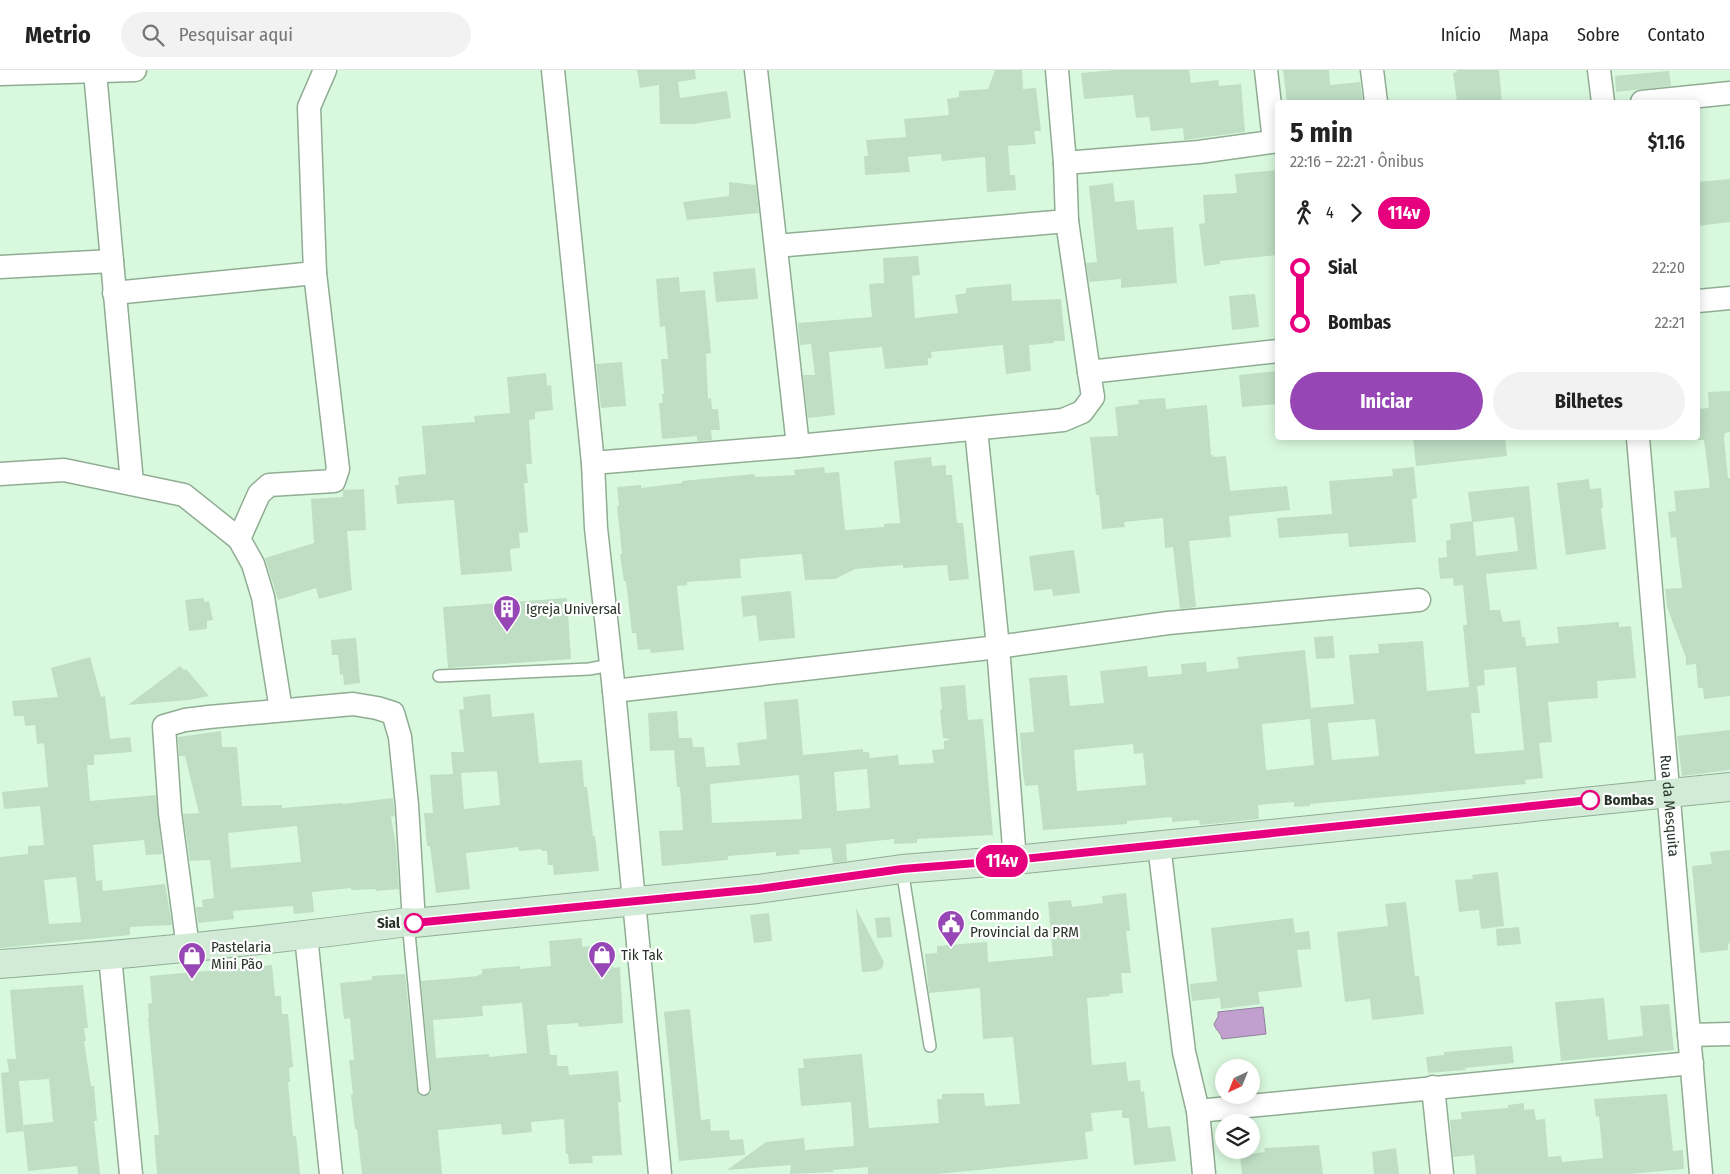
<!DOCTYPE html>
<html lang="pt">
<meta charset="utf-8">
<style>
:root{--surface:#fff;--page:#f2f2f2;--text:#222;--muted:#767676;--line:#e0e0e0;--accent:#9746b6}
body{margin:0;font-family:"Fira Sans Condensed",sans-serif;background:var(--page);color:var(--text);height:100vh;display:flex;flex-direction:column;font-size:19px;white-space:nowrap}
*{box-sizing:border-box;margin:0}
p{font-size:16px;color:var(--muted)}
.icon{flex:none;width:28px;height:28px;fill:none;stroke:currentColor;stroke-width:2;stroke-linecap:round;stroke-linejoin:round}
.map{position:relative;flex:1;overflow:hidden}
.sheet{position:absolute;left:1275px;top:30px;width:425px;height:340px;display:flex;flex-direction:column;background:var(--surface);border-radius:5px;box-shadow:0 2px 12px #0003}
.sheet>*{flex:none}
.badge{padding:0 10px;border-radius:16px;font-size:18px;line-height:32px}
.needle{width:32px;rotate:223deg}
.tools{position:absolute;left:1215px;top:989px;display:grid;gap:10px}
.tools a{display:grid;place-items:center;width:45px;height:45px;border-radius:50%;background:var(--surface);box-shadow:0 2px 12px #0003;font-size:25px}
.map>.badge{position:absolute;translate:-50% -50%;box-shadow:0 0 0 2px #fff}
.legs{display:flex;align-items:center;gap:8px;height:55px;padding:0 15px;font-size:16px}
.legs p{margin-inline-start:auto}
.summary{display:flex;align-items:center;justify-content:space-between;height:85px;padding:0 15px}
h1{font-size:28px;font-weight:700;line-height:38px}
.primary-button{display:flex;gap:10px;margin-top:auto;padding:10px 15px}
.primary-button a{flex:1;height:58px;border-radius:30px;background:var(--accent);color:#fff;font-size:20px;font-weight:700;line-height:58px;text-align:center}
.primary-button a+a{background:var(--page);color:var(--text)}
ul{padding:0 15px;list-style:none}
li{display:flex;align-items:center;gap:18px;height:55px;font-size:19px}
li i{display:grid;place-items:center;width:8px;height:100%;margin:0 6px;background:currentColor}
li i::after{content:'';width:12px;height:12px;margin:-6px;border:4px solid;border-radius:50%;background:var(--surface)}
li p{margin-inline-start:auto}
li:first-child i{background:linear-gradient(#0000 50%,currentColor 0)}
li:last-child i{background:linear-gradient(currentColor 50%,#0000 0)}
header{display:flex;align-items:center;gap:30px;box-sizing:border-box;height:70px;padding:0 25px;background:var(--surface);border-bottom:1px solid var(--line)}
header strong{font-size:24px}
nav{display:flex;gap:28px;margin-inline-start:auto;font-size:18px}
.search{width:350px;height:45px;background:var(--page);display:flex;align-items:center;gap:12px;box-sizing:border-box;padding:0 18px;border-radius:28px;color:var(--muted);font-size:19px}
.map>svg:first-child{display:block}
</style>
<header>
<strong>Metrio</strong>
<div class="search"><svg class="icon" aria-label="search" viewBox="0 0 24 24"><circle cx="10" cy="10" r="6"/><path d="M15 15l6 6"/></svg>Pesquisar aqui</div>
<nav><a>Início</a><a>Mapa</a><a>Sobre</a><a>Contato</a></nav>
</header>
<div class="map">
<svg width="1730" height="1104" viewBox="0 0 1730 1104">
<rect width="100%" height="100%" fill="#d9f9de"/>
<path fill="#c1a0cf" stroke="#93809e" d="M 1263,937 L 1266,964 L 1222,969 C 1221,962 1216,961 1214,954 L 1218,947 L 1218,942 Z"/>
<path fill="#bfdec4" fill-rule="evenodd" d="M 637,0 L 695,0 L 696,9 L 678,12 L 680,28 L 727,21 L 731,48 L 693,54 L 660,54 L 659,15 L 640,18 Z
M 995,0 L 1022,0 L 1023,19 L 1036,18 L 1041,61 L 1034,61 L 1036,74 L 1008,76 L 1010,105 L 1015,105 L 1016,120 L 987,122 L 985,87 L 942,91 L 941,84 L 908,87 L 910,102 L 865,105 L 864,86 L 868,86 L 866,70 L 906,67 L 904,49 L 949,45 L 947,29 L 959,27 L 959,21 L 988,19 Z
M 1116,0 L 1189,0 L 1191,13 L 1218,10 L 1219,16 L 1241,14 L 1245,62 L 1184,70 L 1183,58 L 1151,61 L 1149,47 L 1136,48 L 1133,25 L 1084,29 L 1081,3 Z
M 1283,0 L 1329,0 L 1330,15 L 1360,12 L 1363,32 L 1287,32 Z
M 1456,0 L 1499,0 L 1502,32 L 1457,32 L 1453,3 L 1457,2 Z
M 1669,1 L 1671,16 L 1616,22 L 1615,6 Z
M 1278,100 L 1278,185 L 1220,191 L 1220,194 L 1204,196 L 1199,154 L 1205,153 L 1203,125 L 1237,123 L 1235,104 Z
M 1730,109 L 1730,152 L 1698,156 L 1698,112 Z
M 729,112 L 756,115 L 759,143 L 687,150 L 683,132 L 729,126 Z
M 1113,113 L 1115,132 L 1134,130 L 1137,160 L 1173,157 L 1177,213 L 1121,218 L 1121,209 L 1089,212 L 1086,193 L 1097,192 L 1089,116 Z
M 918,186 L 920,205 L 912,206 L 915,248 L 958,243 L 955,225 L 966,223 L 966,218 L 1011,214 L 1012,231 L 1061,229 L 1065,271 L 1054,271 L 1054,273 L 1029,275 L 1031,301 L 1006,304 L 1003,275 L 931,282 L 932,288 L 928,288 L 928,295 L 885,299 L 882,277 L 829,282 L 835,345 L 808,348 L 803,305 L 815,305 L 811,274 L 800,275 L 798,253 L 872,247 L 869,214 L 884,213 L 883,188 Z
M 755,198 L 758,229 L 716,232 L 713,202 Z
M 679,207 L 680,222 L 705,220 L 711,283 L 706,284 L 708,329 L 711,328 L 712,339 L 718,339 L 720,360 L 711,360 L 712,370 L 697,371 L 697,366 L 662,369 L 659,333 L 663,333 L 662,324 L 664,324 L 661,289 L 668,289 L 665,256 L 660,257 L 656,209 Z
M 1255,224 L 1259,257 L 1232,260 L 1229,226 Z
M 622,292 L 626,336 L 601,338 L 596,294 Z
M 1276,301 L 1278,334 L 1242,337 L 1239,305 Z
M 546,303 L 547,316 L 551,315 L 553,340 L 535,342 L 535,349 L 529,350 L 532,394 L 526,394 L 528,413 L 524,413 L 528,462 L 519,463 L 520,478 L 510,479 L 512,501 L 461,505 L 454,430 L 397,434 L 395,415 L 399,415 L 398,407 L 426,404 L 422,356 L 475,352 L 474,346 L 510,343 L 507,307 Z
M 1730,321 L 1730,362 L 1725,363 L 1724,368 L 1728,408 L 1730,408 L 1730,626 L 1704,629 L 1703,618 L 1698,618 L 1696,594 L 1686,595 L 1686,588 L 1667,537 L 1665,519 L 1682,518 L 1676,467 L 1671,468 L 1668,442 L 1676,441 L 1674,421 L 1708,418 L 1710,417 L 1704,370 L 1698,370 L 1698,339 L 1709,338 L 1708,322 Z
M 1165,328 L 1166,339 L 1207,335 L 1211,385 L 1213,385 L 1213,387 L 1226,386 L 1230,421 L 1287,416 L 1290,440 L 1229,446 L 1231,467 L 1189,471 L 1196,537 L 1180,539 L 1173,477 L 1165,478 L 1163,448 L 1124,452 L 1125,457 L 1102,459 L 1099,425 L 1096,425 L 1090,367 L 1118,366 L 1115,337 L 1139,334 L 1138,330 Z
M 1413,368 L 1505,368 L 1507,386 L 1416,396 Z
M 931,387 L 932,396 L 946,395 L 946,405 L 952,405 L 957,453 L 963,453 L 969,509 L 949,511 L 947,495 L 903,498 L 903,495 L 855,499 L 835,509 L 805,510 L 802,484 L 740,489 L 741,508 L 687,512 L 687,515 L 677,516 L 684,580 L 651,583 L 650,579 L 638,580 L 636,563 L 632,563 L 626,511 L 624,511 L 620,484 L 622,484 L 617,436 L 619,436 L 617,417 L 641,415 L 641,418 L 682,413 L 682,411 L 754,404 L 755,407 L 795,405 L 794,400 L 824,397 L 825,403 L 839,402 L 845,460 L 884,457 L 884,454 L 900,453 L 894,391 Z
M 1414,397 L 1417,428 L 1412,429 L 1416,472 L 1349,477 L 1348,463 L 1279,468 L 1277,448 L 1332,444 L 1329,411 L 1393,406 L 1392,399 Z
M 1589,409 L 1590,419 L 1601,418 L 1603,437 L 1601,438 L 1606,479 L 1566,485 L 1557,413 Z
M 1529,416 L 1537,499 L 1486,504 L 1490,540 L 1500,540 L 1503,552 L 1520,550 L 1522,567 L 1525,567 L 1526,576 L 1559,573 L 1557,557 L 1619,552 L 1619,557 L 1631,556 L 1636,608 L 1597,611 L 1598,628 L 1548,632 L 1552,672 L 1539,673 L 1543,708 L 1525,710 L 1526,714 L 1310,734 L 1310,736 L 1294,737 L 1294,732 L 1258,735 L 1259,749 L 1200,755 L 1199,750 L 1172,752 L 1172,747 L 1127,751 L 1127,754 L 1043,760 L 1038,715 L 1025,716 L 1023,703 L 1020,663 L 1034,662 L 1029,608 L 1067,605 L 1070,636 L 1104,633 L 1100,601 L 1147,596 L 1148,607 L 1182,604 L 1181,594 L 1206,592 L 1207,602 L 1239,598 L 1237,587 L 1305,580 L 1311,638 L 1354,634 L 1349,585 L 1379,583 L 1378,574 L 1423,571 L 1427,621 L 1469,617 L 1463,555 L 1467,555 L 1463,515 L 1454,516 L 1453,508 L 1440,509 L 1438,488 L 1447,487 L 1446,471 L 1451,469 L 1450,454 L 1472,451 L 1468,422 ZM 1514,447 L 1518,481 L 1476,486 L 1473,452 ZM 1516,597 L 1524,680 L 1475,684 L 1471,643 L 1480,643 L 1477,616 L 1469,617 L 1485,615 L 1484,600 ZM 1310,649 L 1314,695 L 1266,700 L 1262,654 ZM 1375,649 L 1379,686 L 1332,690 L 1328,653 ZM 1133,674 L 1134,684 L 1143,683 L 1146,715 L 1077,721 L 1074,680 Z
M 364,419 L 366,460 L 347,461 L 352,520 L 319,529 L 316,518 L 278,530 L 265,488 L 314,473 L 311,429 L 343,427 L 343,420 Z
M 1074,480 L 1080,523 L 1053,526 L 1052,519 L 1034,521 L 1029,486 Z
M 791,521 L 795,568 L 759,571 L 756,545 L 743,547 L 741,526 Z
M 204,528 L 204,532 L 209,531 L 213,550 L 207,551 L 207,559 L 189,561 L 185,530 Z
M 567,528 L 571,589 L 448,598 L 443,537 Z
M 1333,566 L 1335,588 L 1316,589 L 1314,567 Z
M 356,568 L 360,613 L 344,615 L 343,604 L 340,605 L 338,585 L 332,585 L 331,570 Z
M 90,587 L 101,627 L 105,626 L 110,669 L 130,667 L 132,682 L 94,685 L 94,695 L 87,695 L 90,731 L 156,725 L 162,784 L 146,785 L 144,770 L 93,775 L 96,811 L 102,810 L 103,821 L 165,814 L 172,855 L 130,857 L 130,865 L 0,878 L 0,787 L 28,784 L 28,776 L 44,775 L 40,736 L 4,739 L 2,722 L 48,717 L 44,673 L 37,674 L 35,655 L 25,656 L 24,646 L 14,646 L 12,631 L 58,627 L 51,598 ZM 76,807 L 81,852 L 49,854 L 44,810 Z
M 180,596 L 184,600 L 186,599 L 209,626 L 189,630 L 128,635 Z
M 965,615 L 968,650 L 983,649 L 993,765 L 917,769 L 917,773 L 894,774 L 894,769 L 846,774 L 847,791 L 833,793 L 831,778 L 799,780 L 800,784 L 776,786 L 776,782 L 728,786 L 728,790 L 662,796 L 659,761 L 683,760 L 680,717 L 677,717 L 674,680 L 650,681 L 648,643 L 677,641 L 679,668 L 692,668 L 693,677 L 704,677 L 706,697 L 740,695 L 737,673 L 767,669 L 764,632 L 798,629 L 803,685 L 863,679 L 863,682 L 869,682 L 870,688 L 898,685 L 899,695 L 934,693 L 932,680 L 944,679 L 944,671 L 949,670 L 949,669 L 943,668 L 940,640 L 942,639 L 940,617 ZM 867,699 L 870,738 L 837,741 L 834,702 ZM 799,705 L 802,749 L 712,753 L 710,714 Z
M 490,624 L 492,647 L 534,643 L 539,693 L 582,690 L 584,717 L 587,717 L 593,766 L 595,766 L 599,801 L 554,805 L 553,795 L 548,795 L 547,781 L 542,781 L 541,779 L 519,781 L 518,777 L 466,783 L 470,819 L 436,823 L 430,776 L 427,776 L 424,743 L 433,743 L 430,705 L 453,704 L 451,682 L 464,682 L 459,640 L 464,639 L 463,627 ZM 497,701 L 500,735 L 464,739 L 461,703 Z
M 1730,660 L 1730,700 L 1682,706 L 1677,666 Z
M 221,661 L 222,677 L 237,677 L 242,736 L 282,735 L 282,738 L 342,733 L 342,734 L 393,728 L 395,746 L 391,747 L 396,776 L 399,819 L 376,821 L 376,819 L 351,820 L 351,818 L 312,822 L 314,842 L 294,844 L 293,836 L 233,841 L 234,849 L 198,853 L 196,837 L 203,837 L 202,830 L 214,828 L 210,790 L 190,791 L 183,744 L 199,743 L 185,686 L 179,686 L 178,667 ZM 297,756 L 301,792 L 231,798 L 228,763 Z
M 1730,780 L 1730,873 L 1728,874 L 1728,880 L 1700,883 L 1692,796 L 1712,794 L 1710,782 Z
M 1498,802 L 1504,856 L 1481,859 L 1479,840 L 1459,842 L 1455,810 L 1473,809 L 1472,805 Z
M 1126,823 L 1130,861 L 1126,861 L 1131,903 L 1121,903 L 1123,923 L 1109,924 L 1110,926 L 1087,928 L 1092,995 L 1126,992 L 1128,1011 L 1140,1010 L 1141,1022 L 1144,1021 L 1148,1058 L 1170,1056 L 1176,1091 L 1134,1095 L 1129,1048 L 1122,1048 L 1122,1040 L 1091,1043 L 1093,1061 L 1085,1062 L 1088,1089 L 937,1104 L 868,1104 L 868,1097 L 833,1100 L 833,1102 L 790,1104 L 791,1095 L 727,1100 L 766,1072 L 804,1068 L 805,1080 L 854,1076 L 851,1032 L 801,1036 L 798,998 L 804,998 L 803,989 L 862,984 L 869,1058 L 939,1053 L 937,1029 L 942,1029 L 942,1024 L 984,1023 L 985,1036 L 1020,1034 L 1013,967 L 983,969 L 980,918 L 929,923 L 925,884 L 937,883 L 937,876 L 987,872 L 988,892 L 1053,886 L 1048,832 L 1071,830 L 1072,837 L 1103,833 L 1102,826 Z
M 1406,832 L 1415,906 L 1419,906 L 1424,944 L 1372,950 L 1370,929 L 1345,932 L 1337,862 L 1388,856 L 1385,834 Z
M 856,838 L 884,892 L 882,898 L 877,901 L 862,902 Z
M 769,843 L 772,871 L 754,873 L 750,845 Z
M 890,847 L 892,867 L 877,868 L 875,848 Z
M 1293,848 L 1295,863 L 1309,861 L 1311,879 L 1297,880 L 1302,917 L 1258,922 L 1260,934 L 1221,939 L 1220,928 L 1192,931 L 1190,914 L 1217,911 L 1211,858 Z
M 1519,857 L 1521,874 L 1497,876 L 1496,859 Z
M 582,868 L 582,877 L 592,876 L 593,885 L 602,884 L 614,898 L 620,897 L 623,953 L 579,957 L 578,953 L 547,955 L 550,985 L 557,985 L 557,996 L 568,996 L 569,1005 L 618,1001 L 621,1032 L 618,1032 L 622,1085 L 592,1086 L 593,1093 L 569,1094 L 568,1084 L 566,1084 L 564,1049 L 531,1052 L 532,1062 L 502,1065 L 501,1054 L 438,1060 L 442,1104 L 362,1104 L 357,1059 L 355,1059 L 351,1025 L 353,1024 L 349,990 L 354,990 L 350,948 L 344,949 L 340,913 L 372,910 L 372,906 L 405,904 L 417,1020 L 420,1026 L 425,1026 L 431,1023 L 431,1018 L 421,911 L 478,906 L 478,905 L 482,904 L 482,899 L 520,896 L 520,899 L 551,896 L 549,871 ZM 522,933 L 527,983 L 489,987 L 489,984 L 436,988 L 433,950 L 483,946 L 482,936 Z
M 272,895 L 275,926 L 281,926 L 282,944 L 288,944 L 293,997 L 289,998 L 290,1012 L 288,1012 L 293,1066 L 296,1066 L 300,1104 L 157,1104 L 154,1065 L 159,1065 L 148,948 L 149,948 L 148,934 L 152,933 L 150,906 Z
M 83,915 L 88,958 L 84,958 L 86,971 L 84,971 L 91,1016 L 94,1016 L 97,1051 L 94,1051 L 100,1104 L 78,1104 L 77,1096 L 28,1101 L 23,1055 L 53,1052 L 49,1009 L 19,1011 L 24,1061 L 6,1063 L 1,1003 L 9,1002 L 7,989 L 16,989 L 10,920 Z
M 1604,928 L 1608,970 L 1643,966 L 1640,936 L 1669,934 L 1674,980 L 1561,991 L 1555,932 Z
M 690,939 L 701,1050 L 710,1049 L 711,1061 L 729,1060 L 730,1070 L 743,1069 L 745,1085 L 679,1091 L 664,942 Z
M 1512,976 L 1514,993 L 1465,998 L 1466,1000 L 1428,1003 L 1426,987 L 1444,985 L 1444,982 Z
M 1667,1024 L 1673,1081 L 1683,1080 L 1684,1099 L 1628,1104 L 1476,1104 L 1474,1085 L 1453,1087 L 1450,1050 L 1462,1049 L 1461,1042 L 1508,1038 L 1508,1035 L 1524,1033 L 1524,1040 L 1534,1039 L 1536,1050 L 1545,1049 L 1548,1087 L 1561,1086 L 1562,1092 L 1603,1088 L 1599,1046 L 1596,1047 L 1594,1029 Z
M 1319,1075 L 1323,1104 L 1242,1104 L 1240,1085 L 1265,1082 L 1264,1078 Z
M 1396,1078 L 1399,1104 L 1374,1104 L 1372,1082 Z"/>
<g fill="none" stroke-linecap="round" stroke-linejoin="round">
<defs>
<path id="lane" d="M 439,606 L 589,599 L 611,595
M 902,799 L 930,976
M 408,852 L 424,1019"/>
<g id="street">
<path d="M 553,0 L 593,393 L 596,458 L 614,621 L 660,1104"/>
<path d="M 756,0 L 798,376"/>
<path d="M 1057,0 L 1065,93 L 1067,151 L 1089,302"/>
<path d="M 1266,0 L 1274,71"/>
<path d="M 1372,0 L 1376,32"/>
<path d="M 1599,0 L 1603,32"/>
<path d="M 95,2 L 132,413"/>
<path d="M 0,4 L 135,0"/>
<path d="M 1642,32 L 1730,23"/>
<path d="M 1065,93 L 1199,82 L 1278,71"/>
<path d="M 776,176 L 1067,151"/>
<path d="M 0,197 L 112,191"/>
<path d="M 114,223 L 315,203"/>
<path d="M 1698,231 L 1730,228"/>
<path d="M 976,359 L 998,577 L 1015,790"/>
<path id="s1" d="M 1638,368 L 1701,1104"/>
<path d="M 593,393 L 798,376 L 1063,350 L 1082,342 L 1093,327 L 1089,302 L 1278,281"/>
<path d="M 0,404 L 64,400 L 184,425 L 239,469 L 259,424 L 269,415 L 334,411 L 338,399 L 315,203 L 309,37 L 325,0"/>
<path d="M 239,469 L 253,494 L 263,527 L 281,640"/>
<path d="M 614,621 L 998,577 L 1168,553 L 1419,530"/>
<path d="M 1159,775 L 1184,982 L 1198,1041 L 1204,1104"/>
<path d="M 306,866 L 331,1104"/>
<path d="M 188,878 L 170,743 L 164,656 L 185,650 L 209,647 L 353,634 L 377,638 L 393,643 L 400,667 L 407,735 L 414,853"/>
<path d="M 110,886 L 131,1104"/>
<path d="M 1689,965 L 1730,964"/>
<path d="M 1433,1017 L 1442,1104"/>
<path d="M 1198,1041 L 1692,993"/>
</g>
<path id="secondary" d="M 0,894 C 137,884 273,870 408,852 L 414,853 L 758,819 L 902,799 L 1015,790 L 1730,717"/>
</defs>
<use href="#lane" stroke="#90ad94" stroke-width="14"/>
<use href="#street" stroke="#90ad94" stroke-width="25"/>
<use href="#secondary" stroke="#90ad94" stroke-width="30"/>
<use href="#lane" stroke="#fff" stroke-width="11"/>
<use href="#street" stroke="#fff" stroke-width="22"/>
<use href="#secondary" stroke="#d1ebd7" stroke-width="28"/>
</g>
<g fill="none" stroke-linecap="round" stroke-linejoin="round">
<defs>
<path id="line-1" d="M 414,853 L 758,819 L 902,799 L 1014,790 L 1590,730"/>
</defs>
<use href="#line-1" stroke="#fff" stroke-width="11"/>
<use href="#line-1" stroke="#e6007e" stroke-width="8"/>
</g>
<defs>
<symbol id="building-pin" viewBox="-11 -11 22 30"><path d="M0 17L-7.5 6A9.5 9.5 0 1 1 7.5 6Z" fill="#9746b6" stroke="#fff"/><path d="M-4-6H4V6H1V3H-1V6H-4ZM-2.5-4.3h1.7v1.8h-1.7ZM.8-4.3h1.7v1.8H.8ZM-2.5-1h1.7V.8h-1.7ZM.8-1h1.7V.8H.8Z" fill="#fff"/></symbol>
<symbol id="civic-pin" viewBox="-11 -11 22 30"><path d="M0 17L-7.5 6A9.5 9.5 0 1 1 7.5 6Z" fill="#9746b6" stroke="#fff"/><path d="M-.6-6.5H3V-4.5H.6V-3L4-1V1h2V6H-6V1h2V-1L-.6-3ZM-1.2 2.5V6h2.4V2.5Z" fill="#fff"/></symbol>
<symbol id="shop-pin" viewBox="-11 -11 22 30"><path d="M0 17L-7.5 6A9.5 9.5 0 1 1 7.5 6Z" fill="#9746b6" stroke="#fff"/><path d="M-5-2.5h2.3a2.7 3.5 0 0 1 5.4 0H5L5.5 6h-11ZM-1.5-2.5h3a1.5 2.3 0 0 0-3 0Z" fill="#fff"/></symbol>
</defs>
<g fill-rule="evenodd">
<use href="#building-pin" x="491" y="523" width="32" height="43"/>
<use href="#civic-pin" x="935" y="838" width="32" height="43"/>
<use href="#shop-pin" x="586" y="869" width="32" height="43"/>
<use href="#shop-pin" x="176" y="870" width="32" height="43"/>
</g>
<g fill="#fff" stroke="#e6007e" stroke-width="2.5">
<circle cx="1590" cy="730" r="9"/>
<circle cx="414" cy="853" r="9"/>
</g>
<g text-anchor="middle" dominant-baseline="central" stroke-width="4.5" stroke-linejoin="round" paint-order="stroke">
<g font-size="15" fill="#29352b" stroke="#fff" text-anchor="start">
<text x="526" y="539">Igreja Universal</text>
<text x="970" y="845">Commando<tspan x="970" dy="17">Provincial da PRM</tspan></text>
<text x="211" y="877">Pastelaria<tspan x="211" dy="17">Mini Pão</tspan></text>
<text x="621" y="885">Tik Tak</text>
</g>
<g font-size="15" font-weight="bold" fill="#29352b" stroke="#fff" text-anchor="start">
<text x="1604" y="730">Bombas</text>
<text x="400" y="853" text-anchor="end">Sial</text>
</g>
<g font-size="15" fill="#29352b" stroke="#fff">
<text stroke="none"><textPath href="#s1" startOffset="369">Rua da Mesquita</textPath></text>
</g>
</g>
</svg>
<div class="tools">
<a><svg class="needle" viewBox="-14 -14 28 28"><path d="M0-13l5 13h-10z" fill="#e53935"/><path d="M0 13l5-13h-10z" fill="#767676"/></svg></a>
<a><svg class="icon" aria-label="layers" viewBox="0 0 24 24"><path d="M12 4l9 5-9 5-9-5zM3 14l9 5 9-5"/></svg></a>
</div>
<b class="badge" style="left:1002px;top:791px;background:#e6007e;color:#fff">114v</b>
<section class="sheet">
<div class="summary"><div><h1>5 min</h1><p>22:16 – 22:21 · Ônibus</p></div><b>$1.16</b></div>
<div class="legs"><svg class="icon" aria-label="walk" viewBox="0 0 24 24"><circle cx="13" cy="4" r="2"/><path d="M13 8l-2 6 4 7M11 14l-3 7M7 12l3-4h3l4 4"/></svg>4<svg class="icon" aria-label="forward" viewBox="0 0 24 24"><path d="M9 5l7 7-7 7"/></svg><b class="badge" style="background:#e6007e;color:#fff">114v</b></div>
<ul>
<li><i style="color:#e6007e"></i><b>Sial</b><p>22:20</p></li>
<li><i style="color:#e6007e"></i><b>Bombas</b><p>22:21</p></li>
</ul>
<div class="primary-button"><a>Iniciar</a><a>Bilhetes</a></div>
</section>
</div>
